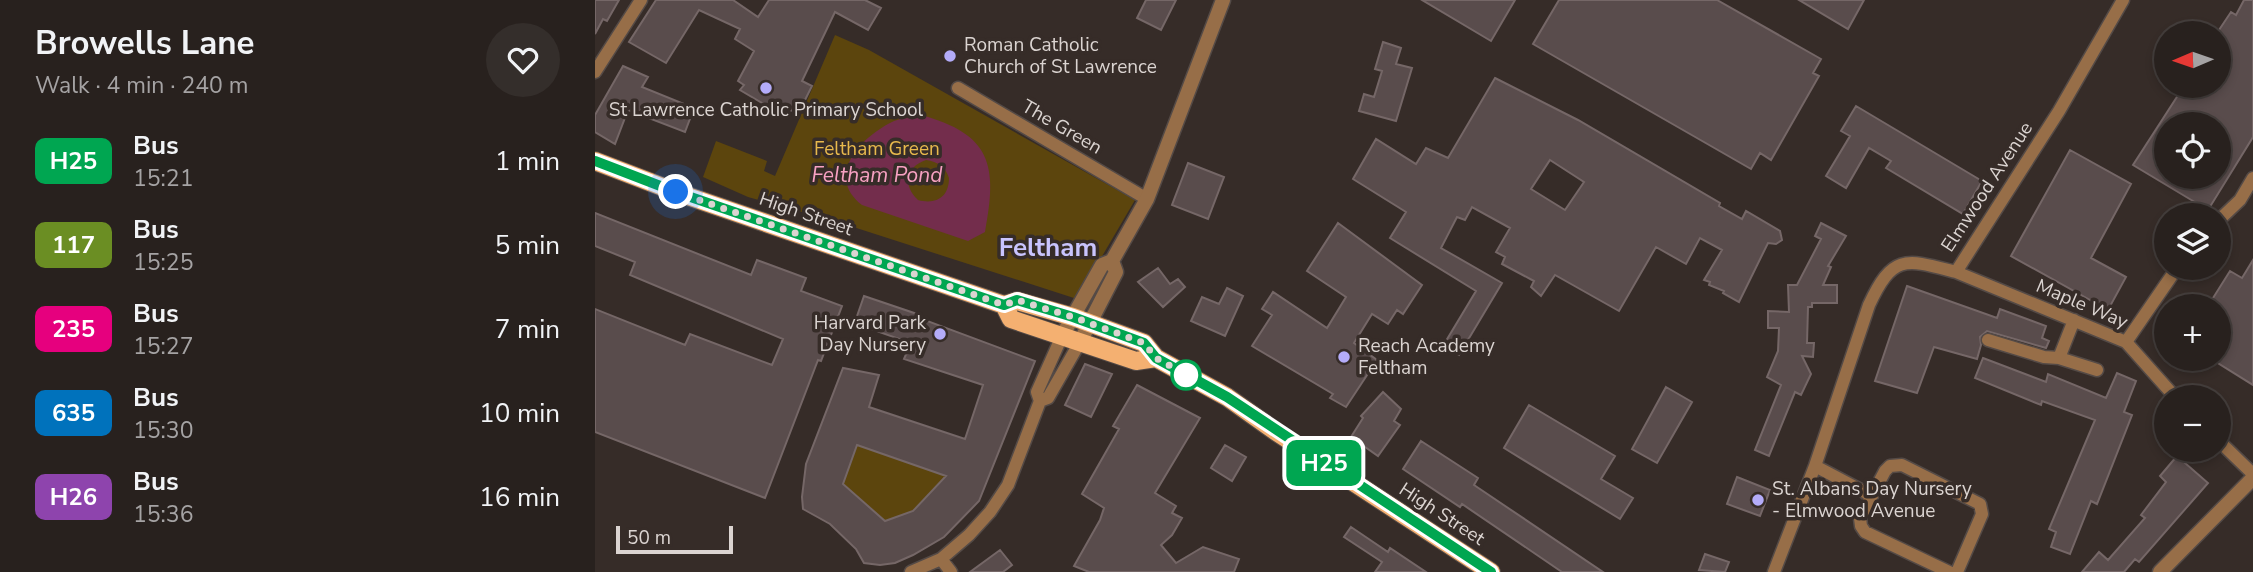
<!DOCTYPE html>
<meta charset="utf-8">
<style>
:root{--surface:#28211e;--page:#342e2b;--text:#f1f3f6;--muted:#a5a3a4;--line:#443e3c}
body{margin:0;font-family:"Nunito Sans",sans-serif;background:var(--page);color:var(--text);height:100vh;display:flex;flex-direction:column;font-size:26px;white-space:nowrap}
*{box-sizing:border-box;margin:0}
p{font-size:23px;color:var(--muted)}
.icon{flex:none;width:38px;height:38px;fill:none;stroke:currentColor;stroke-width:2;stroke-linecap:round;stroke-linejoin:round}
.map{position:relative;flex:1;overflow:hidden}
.details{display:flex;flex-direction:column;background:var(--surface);width:595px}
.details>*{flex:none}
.badge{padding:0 14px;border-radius:10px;font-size:24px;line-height:46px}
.needle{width:46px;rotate:268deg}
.tools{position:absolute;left:1559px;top:21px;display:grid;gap:14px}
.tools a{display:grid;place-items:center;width:77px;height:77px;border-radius:50%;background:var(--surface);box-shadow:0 4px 10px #0003,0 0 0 2px var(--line);font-size:35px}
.scale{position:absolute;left:21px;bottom:18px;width:117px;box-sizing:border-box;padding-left:7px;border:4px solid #dbd4d1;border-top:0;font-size:19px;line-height:24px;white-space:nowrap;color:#dbd4d1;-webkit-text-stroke:5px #362c28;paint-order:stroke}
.you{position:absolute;width:35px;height:35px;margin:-18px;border:5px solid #fff;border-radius:50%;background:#1a73e8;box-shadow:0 0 0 10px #1a73e833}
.map>.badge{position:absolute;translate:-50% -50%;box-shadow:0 0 0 4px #fff}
.round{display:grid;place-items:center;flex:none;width:74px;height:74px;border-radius:37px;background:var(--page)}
.summary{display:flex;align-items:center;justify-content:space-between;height:119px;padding:0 35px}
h1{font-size:33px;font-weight:700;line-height:52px}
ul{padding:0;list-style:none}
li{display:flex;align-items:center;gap:21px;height:84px;padding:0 35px}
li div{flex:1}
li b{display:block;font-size:26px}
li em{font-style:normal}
li .badge{min-width:77px;font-weight:700;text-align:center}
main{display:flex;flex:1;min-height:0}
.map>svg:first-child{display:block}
</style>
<main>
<section class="details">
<div class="summary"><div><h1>Browells Lane</h1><p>Walk · 4 min · 240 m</p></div><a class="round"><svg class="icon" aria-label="heart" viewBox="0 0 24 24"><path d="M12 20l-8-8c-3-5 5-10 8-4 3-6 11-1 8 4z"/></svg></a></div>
<ul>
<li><span class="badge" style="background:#00a651;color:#fff">H25</span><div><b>Bus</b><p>15:21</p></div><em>1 min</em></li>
<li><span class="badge" style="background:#6b8e23;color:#fff">117</span><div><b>Bus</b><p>15:25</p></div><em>5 min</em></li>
<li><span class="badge" style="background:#e6007e;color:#fff">235</span><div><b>Bus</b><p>15:27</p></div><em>7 min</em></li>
<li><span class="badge" style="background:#0072bc;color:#fff">635</span><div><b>Bus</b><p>15:30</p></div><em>10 min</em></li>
<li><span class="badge" style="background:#8e44ad;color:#fff">H26</span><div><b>Bus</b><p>15:36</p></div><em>16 min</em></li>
</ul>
</section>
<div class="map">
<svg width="1658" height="572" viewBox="0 0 1658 572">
<rect width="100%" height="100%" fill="#362c28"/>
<path fill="#5c450d" d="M 240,35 L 274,50 L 540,200 L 482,299 L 249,224 L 153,197 L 108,177 L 121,141 L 172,161 L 169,171 L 180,176 Z
M 268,430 L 274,449 L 339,472 L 353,474 L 318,511 L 290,521 L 248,484 Z"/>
<path fill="#732d4c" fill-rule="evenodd" d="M 326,115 C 396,134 403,165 390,232 L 373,241 L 267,205 C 229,175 267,136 299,121 C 307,118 317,117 326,115 ZM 331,160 C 343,162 350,166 354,178 C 354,197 341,205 323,200 C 308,186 310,167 331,160 Z"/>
<path fill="#594c4c" stroke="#756767" stroke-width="2" fill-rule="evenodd" d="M 0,0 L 24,0 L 12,21 L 8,19 L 0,34 Z
M 61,0 L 138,0 L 163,17 L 174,0 L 270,0 L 286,8 L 273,30 L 240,12 L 207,81 L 217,86 L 208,104 L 194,112 L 191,117 L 145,90 L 149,85 L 143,81 L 159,51 L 140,39 L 145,29 L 104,10 L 71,63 L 34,42 Z
M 551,0 L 581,0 L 566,30 L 542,18 Z
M 827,0 L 920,0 L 896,41 Z
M 964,0 L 1122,0 L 1226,59 L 1218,73 L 1224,76 L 1176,160 L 1165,153 L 1156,169 L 938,44 Z
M 1204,0 L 1269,0 L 1253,29 Z
M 1649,0 L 1658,0 L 1658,137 L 1613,210 L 1538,165 L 1589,86 L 1624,86 L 1624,30 L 1636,12 L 1641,15 ZM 1572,124 L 1624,124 L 1624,177 L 1572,177 Z
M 788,42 L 806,48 L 801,64 L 817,68 L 801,121 L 764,111 L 769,94 L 779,97 L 787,71 L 780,69 Z
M 28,66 L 53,77 L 47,87 L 99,108 L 90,132 L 33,110 L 20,144 L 0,132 L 0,115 Z
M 900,78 L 983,120 L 1125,203 L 1124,206 L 1147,219 L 1151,211 L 1185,231 L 1187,240 L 1181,244 L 1173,243 L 1144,302 L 1128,293 L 1129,291 L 1114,285 L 1115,282 L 1109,280 L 1127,250 L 1105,238 L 1091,264 L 1061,247 L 1024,311 L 960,275 L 946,296 L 936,287 L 939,281 L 907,264 L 910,257 L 901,252 L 915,228 L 877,207 L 870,220 L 862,217 L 846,248 L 907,283 L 864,355 L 848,346 L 881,291 L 795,238 L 811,212 L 758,179 L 781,139 L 821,164 L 831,148 L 853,158 ZM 955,160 L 989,182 L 970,210 L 936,189 Z
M 1261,106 L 1387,181 L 1368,214 L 1291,168 L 1296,161 L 1274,148 L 1251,188 L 1231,176 L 1255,136 L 1246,131 Z
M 1475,150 L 1536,184 L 1496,258 L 1531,277 L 1513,310 L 1416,256 Z
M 593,163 L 629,177 L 613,219 L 577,205 Z
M 0,213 L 156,275 L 162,260 L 211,278 L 206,291 L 247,306 L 226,361 L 223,360 L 170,498 L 0,432 L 0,309 L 90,345 L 95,334 L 177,365 L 188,339 L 35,275 L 40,262 L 0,246 Z
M 743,223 L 827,285 L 808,314 L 802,310 L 793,324 L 777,314 L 759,343 L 782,360 L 751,407 L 735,398 L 738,394 L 657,346 L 677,315 L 667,309 L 678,292 L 732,328 L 751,297 L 712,271 Z
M 1226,223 L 1251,236 L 1233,266 L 1236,267 L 1228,285 L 1242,285 L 1242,303 L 1217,303 L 1217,307 L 1213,307 L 1212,343 L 1219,343 L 1218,357 L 1207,356 L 1216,374 L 1206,395 L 1200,392 L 1174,456 L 1160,450 L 1186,385 L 1172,377 L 1183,351 L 1184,328 L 1173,328 L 1173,311 L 1194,312 L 1193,285 L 1202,285 L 1226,239 L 1220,236 Z
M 1658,260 L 1658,385 L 1618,360 L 1624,359 L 1624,350 L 1636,331 L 1624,323 L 1624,306 L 1613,306 L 1635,271 L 1647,278 Z
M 563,268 L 575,284 L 583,279 L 590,287 L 568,307 L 543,282 Z
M 1312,286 L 1402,318 L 1405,309 L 1451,326 L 1447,338 L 1454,341 L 1451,348 L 1392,331 L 1385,337 L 1386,345 L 1382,359 L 1339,347 L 1322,393 L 1280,381 Z
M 632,288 L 648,296 L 630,336 L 596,321 L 607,297 L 624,304 Z
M 269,296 L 325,315 L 324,318 L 440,361 L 384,501 L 349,537 L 318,555 L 300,563 L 285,565 L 269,563 L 261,549 L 235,524 L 208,509 L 207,497 L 211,464 L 248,368 L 284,375 L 274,407 L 370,439 L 388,385 L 309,359 L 316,343 L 267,326 L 269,321 L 261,319 ZM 262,445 L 351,476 L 318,511 L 290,521 L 248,484 Z
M 1388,358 L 1451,382 L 1453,374 L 1511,398 L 1522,373 L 1541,381 L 1529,412 L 1537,415 L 1502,504 L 1496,501 L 1475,554 L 1456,547 L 1461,532 L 1454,529 L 1500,420 L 1447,401 L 1446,405 L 1380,378 Z
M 490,364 L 517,374 L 496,417 L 470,405 Z
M 542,385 L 605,418 L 560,493 L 581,506 L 577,513 L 587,518 L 577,535 L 566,545 L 581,563 L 608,547 L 644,559 L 639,572 L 494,572 L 479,566 L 505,520 L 509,508 L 487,494 L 524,429 L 518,426 Z
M 1071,387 L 1097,402 L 1062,463 L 1037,449 Z
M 788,392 L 806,409 L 799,421 L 805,425 L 783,456 L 756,437 L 768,418 L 766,416 Z
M 934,405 L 1020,456 L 1006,479 L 1038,498 L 1025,519 L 909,448 Z
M 826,441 L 883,478 L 879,485 L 1008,572 L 967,572 L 867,504 L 865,507 L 808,469 Z
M 630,445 L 651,457 L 637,481 L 616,468 Z
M 1582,456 L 1613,483 L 1544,562 L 1540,559 L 1529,572 L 1487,572 L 1504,552 L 1513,560 L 1550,518 L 1546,515 L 1571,482 L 1565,476 Z
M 1142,477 L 1175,490 L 1165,516 L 1132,504 Z
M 756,527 L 793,552 L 795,548 L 831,572 L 780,572 L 787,562 L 749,537 Z
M 405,550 L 417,565 L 408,572 L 375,572 Z
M 1110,554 L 1134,562 L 1130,572 L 1104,570 Z"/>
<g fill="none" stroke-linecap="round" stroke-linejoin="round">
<defs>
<path id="minor" d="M 0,72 L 46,0
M 363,88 L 552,199
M 1624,220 L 1645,200 L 1658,178
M 1361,272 L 1531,342 L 1580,397
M 1393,340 L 1449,357 L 1464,358 L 1502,370
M 1531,342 L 1582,268
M 1464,358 L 1479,320
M 445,401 L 442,392 L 467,336
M 1624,441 L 1658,474
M 1220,466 L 1277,496
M 346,559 L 356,572
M 316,572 L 346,559 L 374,535 L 395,512 L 413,485 L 445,401 L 453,398 L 485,342
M 1179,572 L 1220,466 L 1274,305 C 1298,253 1311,259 1361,272 L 1464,111 L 1528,0
M 1354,572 L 1270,532 L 1266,526 L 1265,518 L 1290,471 L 1295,466 L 1307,465 L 1385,504 L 1387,514 L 1362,572"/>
<path id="tertiary" d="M 467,336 L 507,265 L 517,261 L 552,199 L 628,0
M 485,342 L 521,272 L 517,261
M 1565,572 L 1658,478"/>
<path id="primary" d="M 0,161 L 81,192 L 409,305 L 422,301 L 478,317 L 549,343 L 561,358 L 632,397 L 680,431 L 896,572
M 409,305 L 416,319 L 541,361 L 561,358"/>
</defs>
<use href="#minor" stroke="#544a46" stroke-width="15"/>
<use href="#tertiary" stroke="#544a46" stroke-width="17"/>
<use href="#primary" stroke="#544a46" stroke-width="20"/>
<use href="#minor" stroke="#976e48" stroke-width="12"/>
<use href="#tertiary" stroke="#976e48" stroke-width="14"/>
<use href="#primary" stroke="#f4b071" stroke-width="18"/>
</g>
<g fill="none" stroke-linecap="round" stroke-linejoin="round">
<defs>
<path id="line" d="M 0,161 L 81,192 L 409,305 L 422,300 L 478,317 L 549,343 L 561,358 L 632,397 L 896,572"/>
</defs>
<use href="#line" stroke="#fff" stroke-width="16"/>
<use href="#line" stroke="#00a651" stroke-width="10"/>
<path stroke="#dbd4d1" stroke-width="7" stroke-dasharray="0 12.6" d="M 81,192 L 409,305 L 422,300 L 478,317 L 549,343 L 561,358 L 601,380 L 591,375"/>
</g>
<g fill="#b4acf9" stroke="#362c28" stroke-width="2.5">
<circle cx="355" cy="56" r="7"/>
<circle cx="171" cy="88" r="7"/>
<circle cx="345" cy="334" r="7"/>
<circle cx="749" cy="357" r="7"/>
<circle cx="1163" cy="500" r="7"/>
</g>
<circle fill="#fff" stroke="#00a651" stroke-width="3.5" cx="591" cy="375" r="14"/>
<g text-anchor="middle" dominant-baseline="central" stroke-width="7" stroke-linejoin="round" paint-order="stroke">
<g font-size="19" fill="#dbd4d1" stroke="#362c28" text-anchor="start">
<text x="369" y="45">Roman Catholic<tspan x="369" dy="22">Church of St Lawrence</tspan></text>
<text x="171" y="110" text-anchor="middle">St Lawrence Catholic Primary School</text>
<text x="331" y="323" text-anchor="end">Harvard Park<tspan x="331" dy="22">Day Nursery</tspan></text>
<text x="763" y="346">Reach Academy<tspan x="763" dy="22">Feltham</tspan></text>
<text x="1177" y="489">St. Albans Day Nursery<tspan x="1177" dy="22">- Elmwood Avenue</tspan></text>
</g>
<g font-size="19" fill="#dbd4d1" stroke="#362c28">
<text transform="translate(467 127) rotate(30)">The Green</text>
<text transform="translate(1392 187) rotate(-57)">Elmwood Avenue</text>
<text transform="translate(211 214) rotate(19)">High Street</text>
<text transform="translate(1487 304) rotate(23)">Maple Way</text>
<text transform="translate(847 514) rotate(33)">High Street</text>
</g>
<g font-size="19" fill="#e8b94d" stroke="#362c28">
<text x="282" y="149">Feltham Green</text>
</g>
<g font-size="21" font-style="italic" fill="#f7a1c2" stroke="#362c28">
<text x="282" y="175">Feltham Pond</text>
</g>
<g font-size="26" font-weight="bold" fill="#c9c4fe" stroke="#362c28">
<text x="453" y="247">Feltham</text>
</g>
</g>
</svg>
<div class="tools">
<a><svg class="needle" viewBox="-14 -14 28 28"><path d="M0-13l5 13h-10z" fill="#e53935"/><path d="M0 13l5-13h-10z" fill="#a5a3a4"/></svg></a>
<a><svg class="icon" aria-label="locate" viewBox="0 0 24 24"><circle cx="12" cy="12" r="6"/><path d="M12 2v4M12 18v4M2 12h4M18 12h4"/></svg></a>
<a><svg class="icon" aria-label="layers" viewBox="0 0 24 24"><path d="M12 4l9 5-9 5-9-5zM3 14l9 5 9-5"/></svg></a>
<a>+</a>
<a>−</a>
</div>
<div class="scale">50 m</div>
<div class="you" style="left:81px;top:192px"></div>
<b class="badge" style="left:729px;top:463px;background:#00a651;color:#fff">H25</b>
</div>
</main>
